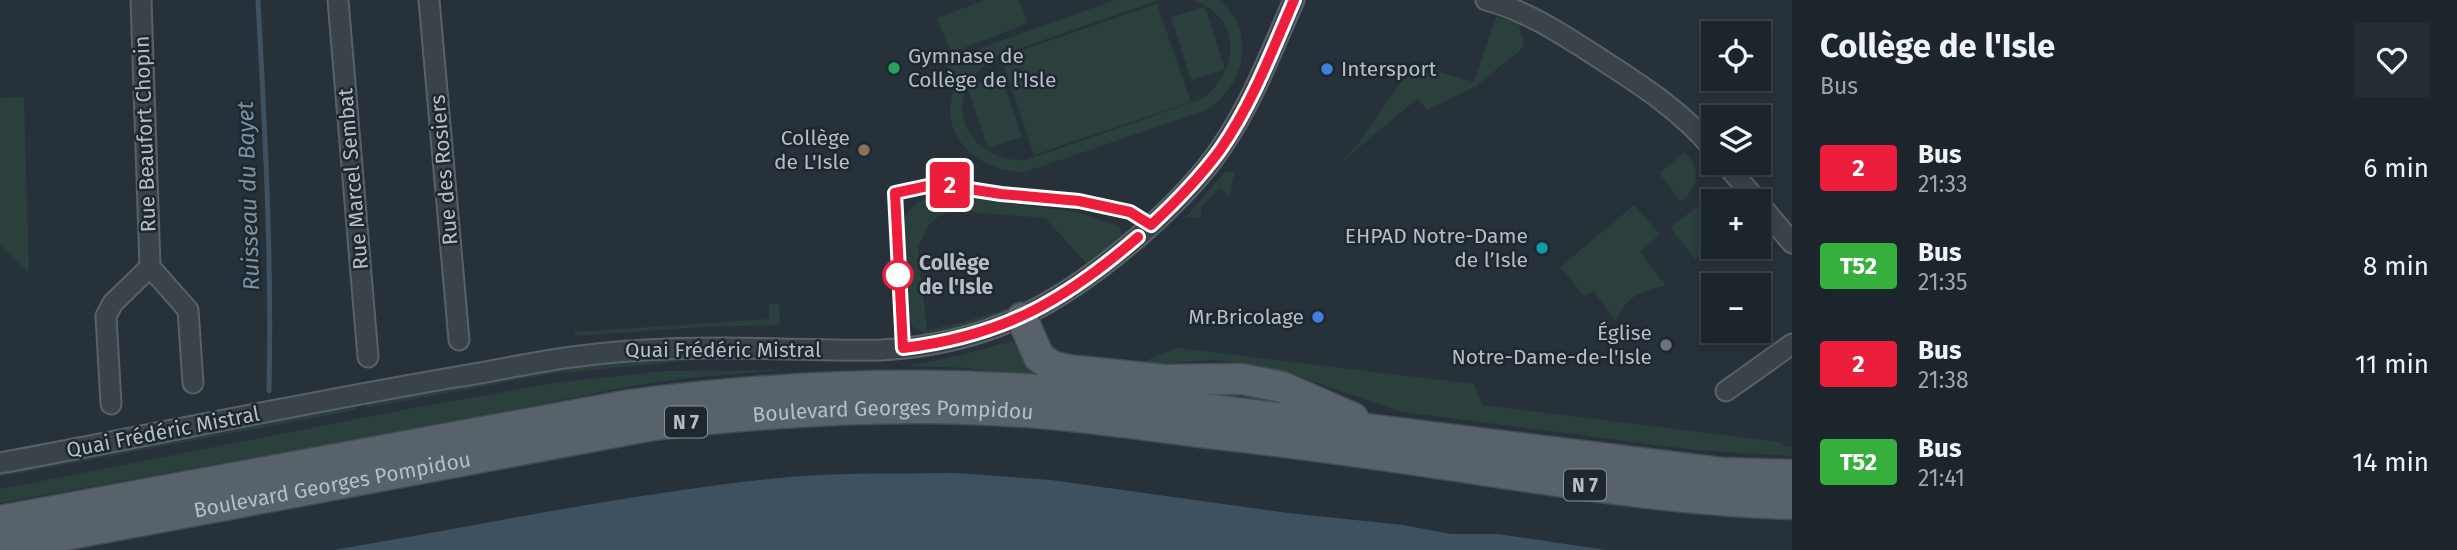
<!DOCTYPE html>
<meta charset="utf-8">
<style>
:root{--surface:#1c252c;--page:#252d34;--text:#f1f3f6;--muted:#a0a5a9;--line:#3a4248}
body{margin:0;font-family:"Fira Sans",sans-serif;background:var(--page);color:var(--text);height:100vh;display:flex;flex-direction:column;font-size:26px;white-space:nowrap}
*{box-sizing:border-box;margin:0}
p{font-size:23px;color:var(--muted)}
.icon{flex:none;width:38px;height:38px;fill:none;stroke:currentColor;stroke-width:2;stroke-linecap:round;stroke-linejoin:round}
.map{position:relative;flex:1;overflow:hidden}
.drawer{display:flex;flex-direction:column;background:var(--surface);width:665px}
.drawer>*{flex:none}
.badge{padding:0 14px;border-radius:5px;font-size:24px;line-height:46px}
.controls{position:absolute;left:1701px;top:21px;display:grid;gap:14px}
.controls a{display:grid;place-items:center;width:70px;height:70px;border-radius:0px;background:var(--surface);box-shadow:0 4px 10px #0003,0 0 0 2px var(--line);font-size:35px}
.map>.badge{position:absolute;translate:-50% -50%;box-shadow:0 0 0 4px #fff}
.round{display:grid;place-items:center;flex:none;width:74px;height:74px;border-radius:0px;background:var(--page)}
.headline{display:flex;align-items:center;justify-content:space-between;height:119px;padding:0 28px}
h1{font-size:33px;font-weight:700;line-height:52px}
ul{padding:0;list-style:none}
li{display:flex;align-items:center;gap:21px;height:98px;padding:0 28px}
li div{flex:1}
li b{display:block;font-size:26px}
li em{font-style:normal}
li .badge{min-width:77px;font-weight:700;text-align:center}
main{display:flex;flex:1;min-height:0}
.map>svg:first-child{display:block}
</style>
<main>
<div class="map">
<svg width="1792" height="550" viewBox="0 0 1792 550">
<rect width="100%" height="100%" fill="#26313a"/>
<path fill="#2b3f3d" d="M 985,0 L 1019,0 L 1028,23 L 951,53 L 937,18 Z
M 1115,0 L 1159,0 L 997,56 L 979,70 L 967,87 L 1001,76 L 1022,137 L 988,148 L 967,87 C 949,128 986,163 1026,160 L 1202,99 C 1240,71 1243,17 1192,0 L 1219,0 C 1257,31 1246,85 1207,110 L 1025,172 C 992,173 954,152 950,114 C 949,105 953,96 953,87 C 953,79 948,69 945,61 Z
M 1157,4 L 1191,102 L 1034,155 L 1001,57 Z
M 1205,7 L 1225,69 L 1191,80 L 1171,17 Z
M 1496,17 L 1518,23 L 1524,43 L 1523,48 L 1476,86 L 1427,110 L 1417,99 L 1339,164 L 1358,144 L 1413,65 L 1474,82 Z
M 24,97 L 29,274 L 0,245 L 0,98 Z
M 1685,152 C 1702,168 1698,188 1681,202 L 1659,173 Z
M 1235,171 L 1229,197 L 1222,189 L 1218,189 L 1201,208 L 1201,218 L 1186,217 L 1225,172 Z
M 1717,192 L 1719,201 L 1713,201 L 1713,240 L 1710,248 L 1695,259 L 1670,227 Z
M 949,195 L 1077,212 L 1117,225 L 1121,229 L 1121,238 L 1087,264 L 1045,218 L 955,211 L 939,216 L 927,227 L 918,248 L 927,330 C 976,320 1014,309 1058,283 L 1060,286 C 1024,307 966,334 924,334 L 913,327 L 907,316 L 901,234 C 906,204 921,196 949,195 Z
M 1634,205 L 1660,234 L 1640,252 L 1666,286 C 1642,289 1625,298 1616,321 L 1593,291 L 1584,296 L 1560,267 Z
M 769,304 L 779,304 L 780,325 L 703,327 L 575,336 L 575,332 L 769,319 Z
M 1012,341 L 1025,356 L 1094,384 L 967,368 L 905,366 L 957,356 Z
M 1177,348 L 1474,384 L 1482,405 L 1780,442 L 1787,447 L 1792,447 L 1792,456 L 1695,450 L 1402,412 L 1288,373 L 1252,365 L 1213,360 L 1153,364 L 1145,361 Z
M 699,358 L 696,360 L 550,374 L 367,408 L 366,404 L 571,367 L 634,360 Z
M 782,370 L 678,379 L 627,387 L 424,427 L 0,503 L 0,489 L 418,407 L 560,382 L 666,371 Z
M 355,406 L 356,410 L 0,477 L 0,472 Z"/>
<path fill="#3e5160" d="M 955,473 L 1051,480 L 1288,513 L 1403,525 L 1451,534 L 1498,534 L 1606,550 L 334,550 C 479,525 623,495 769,479 C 830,472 893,474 955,473 Z"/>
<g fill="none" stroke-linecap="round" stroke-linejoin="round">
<path stroke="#3e5160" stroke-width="5" d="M 258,0 C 265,131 272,260 269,391"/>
<defs>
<path id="minor" d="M 141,0 L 150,267 L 188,310 L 193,383
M 338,0 L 368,357
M 429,0 L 459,340
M 1486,0 C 1527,11 1560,33 1596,56 C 1638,83 1681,110 1713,149
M 1725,163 L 1757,201
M 1759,203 L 1792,243
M 1726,391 L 1792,344
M 111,404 L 106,316 L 113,303 L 150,267
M 0,463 C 152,435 304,403 456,377 C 495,371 533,362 572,357 C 643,347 714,347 785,349 C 817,349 849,351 881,350 C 988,344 1058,306 1138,237 C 1169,210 1200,180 1223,145 C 1253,100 1272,50 1294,0"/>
<g id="primary">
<path d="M 1022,318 L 1039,357 L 1052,366 L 1067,370 L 1164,380 L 1241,379 L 1282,387 L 1353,418"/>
<path d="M 0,521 L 630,405 C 775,386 920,380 1066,392 L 1721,473 L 1792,475"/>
<path id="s1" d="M 0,547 L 653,425 C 758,413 863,405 969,409 C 1043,411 1118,421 1192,431 C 1255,438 1318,446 1381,455 C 1518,474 1654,500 1792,504"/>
</g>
</defs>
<use href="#minor" stroke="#586168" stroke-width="23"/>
<use href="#primary" stroke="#434c53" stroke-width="33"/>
<use href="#minor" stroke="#3a434a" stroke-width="19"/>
<use href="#primary" stroke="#58626a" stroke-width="30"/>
</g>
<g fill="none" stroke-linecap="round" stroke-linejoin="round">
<defs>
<path id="line" d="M 1138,237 C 1063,302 1002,336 903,348 L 895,193 L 937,184 L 1001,194 L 1079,201 L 1130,212 L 1151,225 C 1176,202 1200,177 1220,150 C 1252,104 1272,51 1294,0"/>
</defs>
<use href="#line" stroke="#fff" stroke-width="16"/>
<use href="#line" stroke="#ed1e3c" stroke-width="10"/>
</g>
<circle fill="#2e9e5b" stroke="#1f282f" stroke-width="2.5" cx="894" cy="68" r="7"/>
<g fill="#3f7fe0" stroke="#1f282f" stroke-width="2.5">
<circle cx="1327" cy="69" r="7"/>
<circle cx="1318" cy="317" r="7"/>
</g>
<circle fill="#8d6e63" stroke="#1f282f" stroke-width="2.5" cx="864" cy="150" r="7"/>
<circle fill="#0f9aa8" stroke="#1f282f" stroke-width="2.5" cx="1542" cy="248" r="7"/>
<circle fill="#fff" stroke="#ed1e3c" stroke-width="3.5" cx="898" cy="275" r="14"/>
<circle fill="#6b7280" stroke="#1f282f" stroke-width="2.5" cx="1666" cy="345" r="7"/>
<g text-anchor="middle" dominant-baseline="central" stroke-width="5" stroke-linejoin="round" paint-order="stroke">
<g fill="#1f282f" stroke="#889199" stroke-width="2">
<rect x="665" y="406.5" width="42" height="31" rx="5"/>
<rect x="1564" y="469.5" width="42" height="31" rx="5"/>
</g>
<g font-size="19" font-weight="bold" fill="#b5bec6">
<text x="686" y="422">N 7</text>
<text x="1585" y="485">N 7</text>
</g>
<g font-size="21" fill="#b5bec6" stroke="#1f282f" text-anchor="end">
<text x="908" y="56" text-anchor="start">Gymnase de<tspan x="908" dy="24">Collège de l'Isle</tspan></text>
<text x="1341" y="69" text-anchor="start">Intersport</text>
<text x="850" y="138">Collège<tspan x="850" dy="24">de L'Isle</tspan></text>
<text x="1528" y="236">EHPAD Notre-Dame<tspan x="1528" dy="24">de l’Isle</tspan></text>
<text x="1304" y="317">Mr.Bricolage</text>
<text x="1652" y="333">Église<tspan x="1652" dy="24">Notre-Dame-de-l'Isle</tspan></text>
</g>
<g font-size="21" fill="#b5bec6" stroke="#1f282f">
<text transform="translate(145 134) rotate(-92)">Rue Beaufort Chopin</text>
<text transform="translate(444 170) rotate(-95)">Rue des Rosiers</text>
<text transform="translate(353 179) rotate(-95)">Rue Marcel Sembat</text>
<text x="723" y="350">Quai Frédéric Mistral</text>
<text stroke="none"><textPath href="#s1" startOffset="905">Boulevard Georges Pompidou</textPath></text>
<text transform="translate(163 432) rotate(-11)">Quai Frédéric Mistral</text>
<text stroke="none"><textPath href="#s1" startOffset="338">Boulevard Georges Pompidou</textPath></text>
</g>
<g font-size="21" font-weight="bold" fill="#b5bec6" stroke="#1f282f" text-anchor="start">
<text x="919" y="263">Collège<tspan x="919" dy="24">de l'Isle</tspan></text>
</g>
<g font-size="23" font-style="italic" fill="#7a92a5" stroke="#1f282f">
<text transform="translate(248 196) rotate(-92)">Ruisseau du Bayet</text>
</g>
</g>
</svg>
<div class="controls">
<a><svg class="icon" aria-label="locate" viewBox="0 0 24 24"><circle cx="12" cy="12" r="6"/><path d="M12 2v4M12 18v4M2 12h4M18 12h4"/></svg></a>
<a><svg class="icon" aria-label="layers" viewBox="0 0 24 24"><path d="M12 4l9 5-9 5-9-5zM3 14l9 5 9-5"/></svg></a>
<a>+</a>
<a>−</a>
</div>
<b class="badge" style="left:950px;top:185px;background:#ed1e3c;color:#fff">2</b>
</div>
<section class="drawer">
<div class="headline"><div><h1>Collège de l'Isle</h1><p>Bus</p></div><a class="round"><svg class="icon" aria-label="heart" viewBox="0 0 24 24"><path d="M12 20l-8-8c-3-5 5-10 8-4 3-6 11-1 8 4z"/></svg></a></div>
<ul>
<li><span class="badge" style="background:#ed1e3c;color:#fff">2</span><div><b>Bus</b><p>21:33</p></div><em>6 min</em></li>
<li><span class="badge" style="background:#36af3d;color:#fff">T52</span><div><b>Bus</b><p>21:35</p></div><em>8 min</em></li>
<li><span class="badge" style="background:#ed1e3c;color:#fff">2</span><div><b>Bus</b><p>21:38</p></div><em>11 min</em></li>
<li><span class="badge" style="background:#36af3d;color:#fff">T52</span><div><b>Bus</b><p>21:41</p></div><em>14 min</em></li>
</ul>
</section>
</main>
